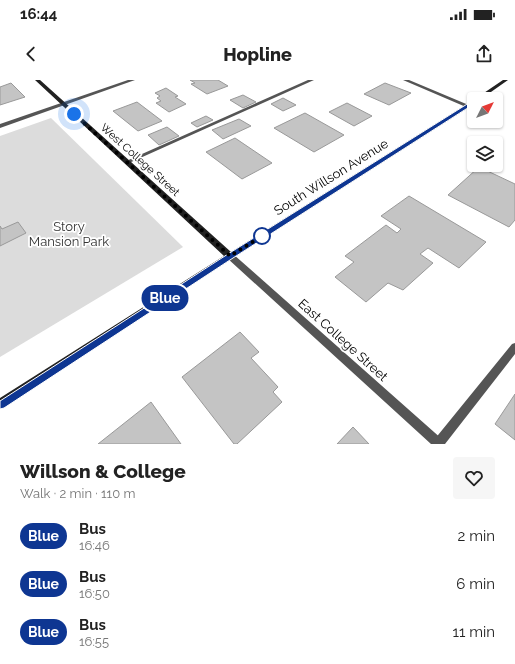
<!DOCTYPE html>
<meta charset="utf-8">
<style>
:root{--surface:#fff;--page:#f6f6f6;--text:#222;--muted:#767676}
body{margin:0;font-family:Raleway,sans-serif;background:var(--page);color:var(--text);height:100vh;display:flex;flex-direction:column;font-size:15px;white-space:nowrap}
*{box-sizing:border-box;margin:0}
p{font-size:13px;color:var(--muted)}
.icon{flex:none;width:22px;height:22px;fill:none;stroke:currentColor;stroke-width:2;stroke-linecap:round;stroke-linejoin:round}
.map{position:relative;height:364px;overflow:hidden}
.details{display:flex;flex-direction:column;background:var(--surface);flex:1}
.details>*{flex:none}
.badge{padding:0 8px;border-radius:13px;font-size:14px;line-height:26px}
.needle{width:26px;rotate:48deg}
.buttons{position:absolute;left:467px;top:12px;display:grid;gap:8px}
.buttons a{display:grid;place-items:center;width:36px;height:36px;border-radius:4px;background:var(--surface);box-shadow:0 1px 3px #0004;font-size:20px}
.you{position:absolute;width:20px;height:20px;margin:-10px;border:3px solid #fff;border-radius:50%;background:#1a73e8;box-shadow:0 0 0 6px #1a73e833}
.map>.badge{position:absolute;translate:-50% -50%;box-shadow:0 0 0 2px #fff}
.round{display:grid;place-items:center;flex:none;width:42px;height:42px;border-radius:4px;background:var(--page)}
.headline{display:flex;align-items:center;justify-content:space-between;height:68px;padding:0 20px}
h1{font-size:19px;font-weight:800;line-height:30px}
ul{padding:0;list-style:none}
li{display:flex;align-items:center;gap:12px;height:48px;padding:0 20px}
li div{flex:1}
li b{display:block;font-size:15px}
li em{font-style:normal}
li .badge{min-width:44px;font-weight:700;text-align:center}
.status{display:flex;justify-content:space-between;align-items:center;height:28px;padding:0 20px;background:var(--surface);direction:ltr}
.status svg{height:11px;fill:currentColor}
header{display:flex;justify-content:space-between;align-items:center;height:52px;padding:0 20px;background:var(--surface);font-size:18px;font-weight:800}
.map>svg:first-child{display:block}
</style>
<div class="status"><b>16:44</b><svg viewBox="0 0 49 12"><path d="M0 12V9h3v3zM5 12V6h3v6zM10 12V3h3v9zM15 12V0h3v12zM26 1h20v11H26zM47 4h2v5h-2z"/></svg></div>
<header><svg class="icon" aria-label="back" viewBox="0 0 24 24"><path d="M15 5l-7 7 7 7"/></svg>Hopline<svg class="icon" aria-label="share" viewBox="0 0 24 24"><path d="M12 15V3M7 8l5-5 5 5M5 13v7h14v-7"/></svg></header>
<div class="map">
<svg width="515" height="364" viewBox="0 0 515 364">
<rect width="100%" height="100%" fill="#fff"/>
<path fill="#dcdcdc" d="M 51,38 L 183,167 L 0,277 L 0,56 Z"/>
<path fill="#c4c4c4" stroke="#999" d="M 190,0 L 218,0 L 228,6 L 207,14 L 191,4 L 195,3 Z
M 11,3 L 25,17 L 0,25 L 0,7 Z
M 385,3 L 411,13 L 389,25 L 364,14 Z
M 166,8 L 178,16 L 175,17 L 186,24 L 169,32 L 156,23 L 161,21 L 157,18 L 160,16 L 155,13 Z
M 243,15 L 256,22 L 243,28 L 230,20 Z
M 283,18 L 296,25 L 283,31 L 271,24 Z
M 137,22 L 162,41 L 138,51 L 113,31 Z
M 347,23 L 372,36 L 354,46 L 329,32 Z
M 305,33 L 344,55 L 314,72 L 274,48 Z
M 206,36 L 213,40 L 197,47 L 191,43 Z
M 239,39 L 251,46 L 223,59 L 212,50 Z
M 167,47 L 179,56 L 159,65 L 148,55 Z
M 235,58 L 272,83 L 242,99 L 206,72 Z
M 479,87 L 515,104 L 515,140 L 509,147 L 448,115 Z
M 409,116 L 486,162 L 459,188 L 428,168 L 420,174 L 433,183 L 403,210 L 388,203 L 366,222 L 335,197 L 354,182 L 345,176 L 386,145 L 397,153 L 401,149 L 381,136 Z
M 18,142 L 26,153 L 0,166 L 0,146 L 2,149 Z
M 240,252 L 259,272 L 251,278 L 278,307 L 273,312 L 282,322 L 237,364 L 234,364 L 182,297 Z
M 515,314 L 515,360 L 495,344 Z
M 151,322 L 181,364 L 98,364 Z
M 353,347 L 369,364 L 337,364 Z"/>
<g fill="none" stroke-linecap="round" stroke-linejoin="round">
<path fill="#555" fill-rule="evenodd" d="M 308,0 L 314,0 L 129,83 L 127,84 L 124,82 Z
M 515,263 L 515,274 L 445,364 L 432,364 L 434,360 L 512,264 Z"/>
<path fill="#555" fill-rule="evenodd" d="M 128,0 L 135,0 L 0,48 L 0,44 Z
M 403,0 L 409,0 L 471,26 L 466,27 Z
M 230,173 L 233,174 L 443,360 L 445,364 L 431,364 L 227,178 L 226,176 Z"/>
<path fill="#222" fill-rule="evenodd" d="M 35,0 L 40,0 L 231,172 L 472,21 L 474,20 L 474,24 L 233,178 L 0,329 L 0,318 L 224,176 Z
M 503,0 L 508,0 L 481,19 L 475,19 Z"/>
</g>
<path fill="#0e3692" stroke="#fff" d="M 472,21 L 477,22 L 233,178 L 4,328 L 0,329 L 0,321 L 228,174 Z"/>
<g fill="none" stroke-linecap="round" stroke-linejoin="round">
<path stroke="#000" stroke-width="4" stroke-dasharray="0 7.2" d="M 74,34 L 230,176 L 262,156"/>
</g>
<circle fill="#fff" stroke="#0e3692" stroke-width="2" cx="262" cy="156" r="8"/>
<g text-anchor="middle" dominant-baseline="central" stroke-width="3.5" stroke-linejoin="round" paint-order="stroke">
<g font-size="11" fill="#000" stroke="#fff">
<text transform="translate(140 80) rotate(42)">West College Street</text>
</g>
<g font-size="13" fill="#000" stroke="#fff">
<text transform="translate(331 97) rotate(-32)">South Willson Avenue</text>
<text transform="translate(343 260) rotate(42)">East College Street</text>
</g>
<g font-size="13" fill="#333" stroke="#fff">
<text x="69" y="146">Story<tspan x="69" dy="15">Mansion Park</tspan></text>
</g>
</g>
</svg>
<div class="buttons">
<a><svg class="needle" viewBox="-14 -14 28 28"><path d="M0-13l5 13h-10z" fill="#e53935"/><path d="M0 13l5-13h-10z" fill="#767676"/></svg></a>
<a><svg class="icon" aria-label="layers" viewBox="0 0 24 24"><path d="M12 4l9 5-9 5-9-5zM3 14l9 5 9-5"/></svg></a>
</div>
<div class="you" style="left:74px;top:34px"></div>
<b class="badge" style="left:165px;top:218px;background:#0e3692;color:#fff">Blue</b>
</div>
<section class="details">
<div class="headline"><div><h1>Willson &amp; College</h1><p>Walk · 2 min · 110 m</p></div><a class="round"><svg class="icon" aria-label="heart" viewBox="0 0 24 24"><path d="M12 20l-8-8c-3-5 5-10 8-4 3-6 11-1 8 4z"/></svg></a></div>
<ul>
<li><span class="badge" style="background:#0e3692;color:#fff">Blue</span><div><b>Bus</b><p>16:46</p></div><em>2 min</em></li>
<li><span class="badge" style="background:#0e3692;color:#fff">Blue</span><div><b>Bus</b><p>16:50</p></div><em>6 min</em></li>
<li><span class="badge" style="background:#0e3692;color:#fff">Blue</span><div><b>Bus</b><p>16:55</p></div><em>11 min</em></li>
</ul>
</section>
